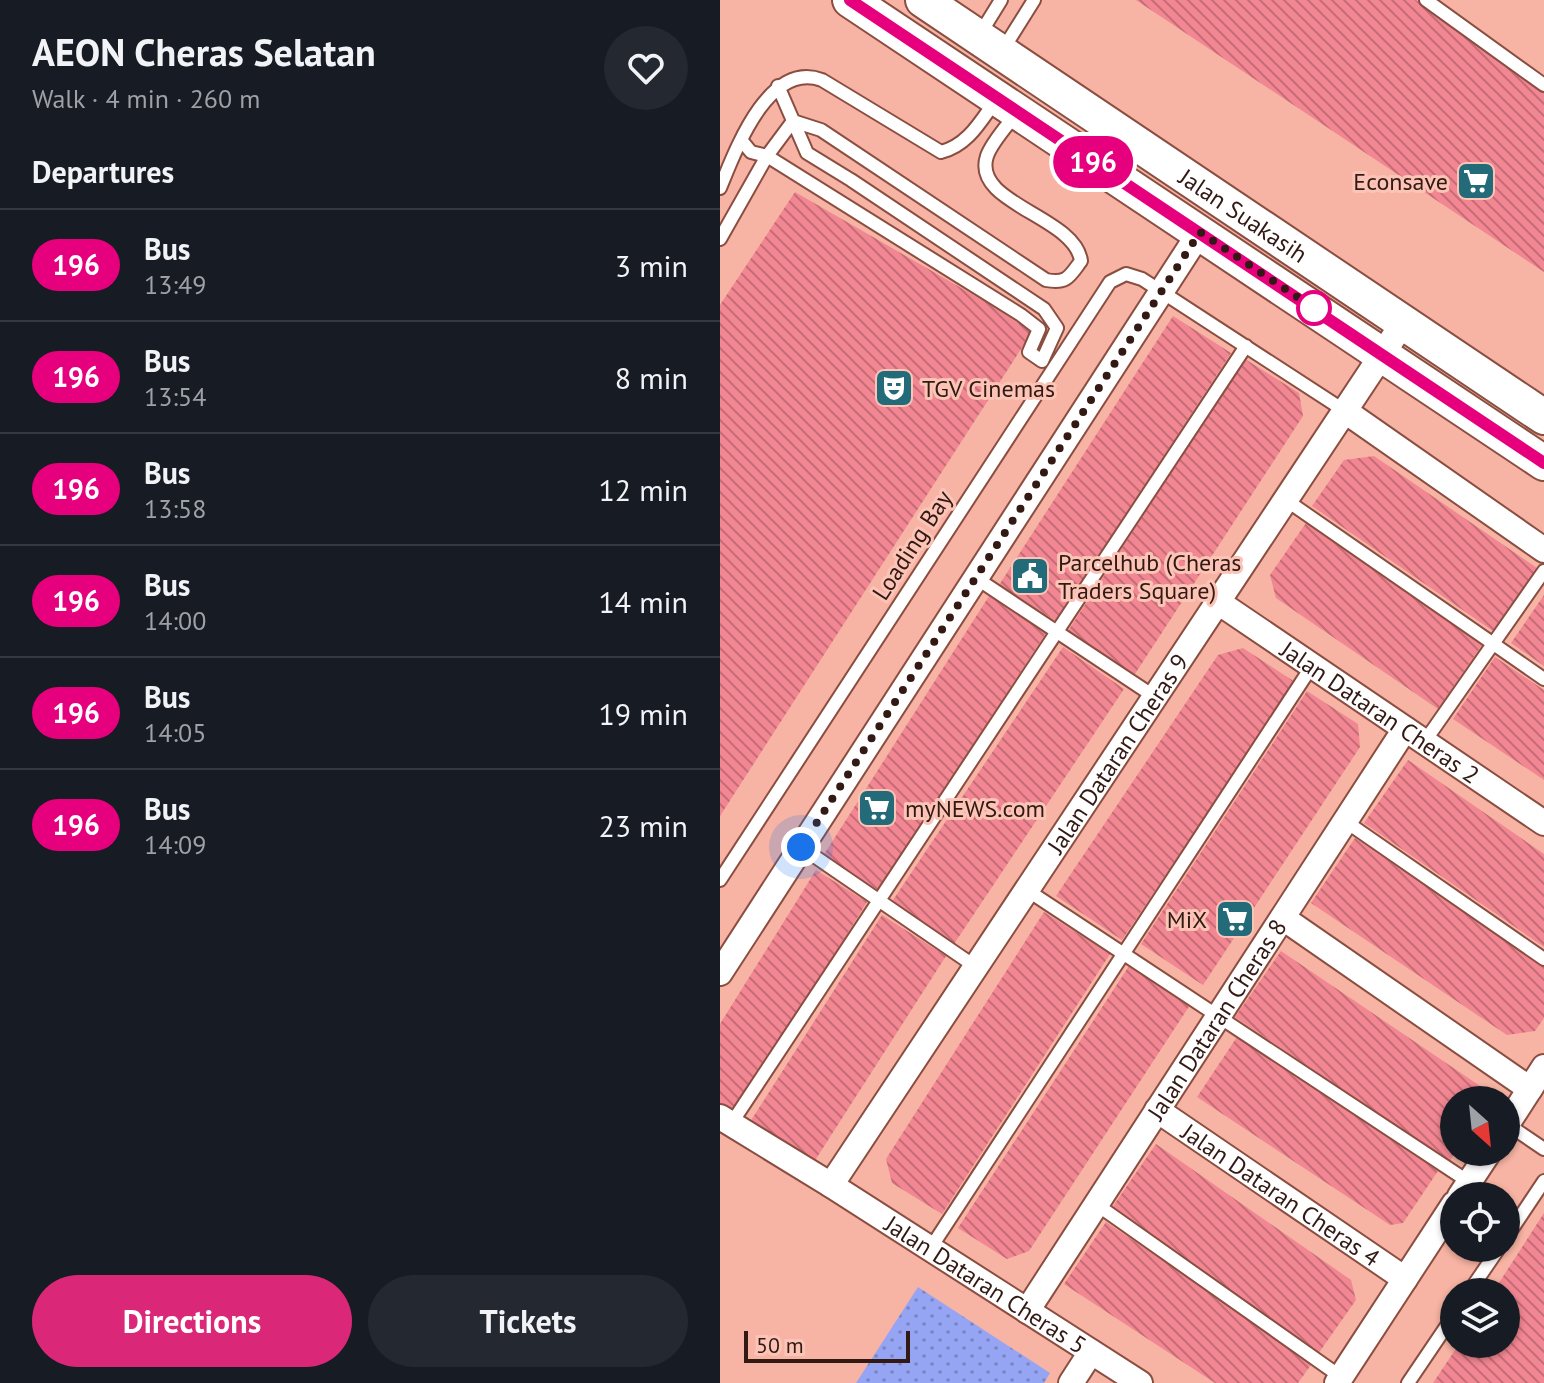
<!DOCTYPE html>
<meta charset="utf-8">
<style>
:root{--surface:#171b24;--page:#242831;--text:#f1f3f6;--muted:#9ea1a6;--line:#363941;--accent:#db2777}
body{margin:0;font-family:"PT Sans",sans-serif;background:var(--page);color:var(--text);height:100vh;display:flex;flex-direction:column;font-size:30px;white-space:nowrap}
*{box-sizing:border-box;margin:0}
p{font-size:26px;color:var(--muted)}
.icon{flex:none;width:44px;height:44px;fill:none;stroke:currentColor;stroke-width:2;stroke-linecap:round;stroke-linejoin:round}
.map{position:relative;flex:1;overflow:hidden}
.side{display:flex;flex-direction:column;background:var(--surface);width:720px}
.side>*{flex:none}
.badge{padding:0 16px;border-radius:26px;font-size:28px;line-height:52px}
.needle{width:52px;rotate:153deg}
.tools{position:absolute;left:720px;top:1086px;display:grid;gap:16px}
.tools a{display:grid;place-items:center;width:80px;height:80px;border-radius:50%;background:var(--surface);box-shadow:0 2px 6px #0004;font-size:40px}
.scale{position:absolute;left:24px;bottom:20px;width:166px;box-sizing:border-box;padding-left:8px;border:4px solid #321913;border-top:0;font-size:22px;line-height:28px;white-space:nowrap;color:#321913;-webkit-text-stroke:6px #fcc4b7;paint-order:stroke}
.you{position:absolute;width:40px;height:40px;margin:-20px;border:6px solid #fff;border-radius:50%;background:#1a73e8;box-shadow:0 0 0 12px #1a73e833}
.map>.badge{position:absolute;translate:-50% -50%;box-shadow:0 0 0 4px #fff}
h2{padding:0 32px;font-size:30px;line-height:72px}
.round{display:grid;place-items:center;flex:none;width:84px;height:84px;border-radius:42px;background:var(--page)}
.overview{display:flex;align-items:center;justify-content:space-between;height:136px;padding:0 32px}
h1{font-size:38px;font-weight:800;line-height:60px}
.cta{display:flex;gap:16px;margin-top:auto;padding:16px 32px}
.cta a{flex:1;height:92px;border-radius:48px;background:var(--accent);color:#fff;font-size:32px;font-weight:800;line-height:92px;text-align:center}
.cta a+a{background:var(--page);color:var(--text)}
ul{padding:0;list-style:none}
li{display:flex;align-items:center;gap:24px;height:112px;padding:0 32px;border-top:2px solid var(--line)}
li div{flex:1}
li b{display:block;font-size:30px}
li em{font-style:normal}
li .badge{min-width:88px;font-weight:700;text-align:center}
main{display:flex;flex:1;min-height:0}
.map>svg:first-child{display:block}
</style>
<main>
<section class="side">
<div class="overview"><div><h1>AEON Cheras Selatan</h1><p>Walk · 4 min · 260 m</p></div><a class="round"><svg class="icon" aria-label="heart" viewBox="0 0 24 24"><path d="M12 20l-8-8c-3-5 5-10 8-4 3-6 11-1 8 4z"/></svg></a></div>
<h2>Departures</h2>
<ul>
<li><span class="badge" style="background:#e6007e;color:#fff">196</span><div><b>Bus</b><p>13:49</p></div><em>3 min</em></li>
<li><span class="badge" style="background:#e6007e;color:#fff">196</span><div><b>Bus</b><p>13:54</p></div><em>8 min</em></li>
<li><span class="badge" style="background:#e6007e;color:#fff">196</span><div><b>Bus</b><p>13:58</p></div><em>12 min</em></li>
<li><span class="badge" style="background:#e6007e;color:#fff">196</span><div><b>Bus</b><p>14:00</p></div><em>14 min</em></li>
<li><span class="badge" style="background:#e6007e;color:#fff">196</span><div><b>Bus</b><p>14:05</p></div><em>19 min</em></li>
<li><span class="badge" style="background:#e6007e;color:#fff">196</span><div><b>Bus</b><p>14:09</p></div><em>23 min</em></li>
</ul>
<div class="cta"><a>Directions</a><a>Tickets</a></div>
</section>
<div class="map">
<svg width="824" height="1383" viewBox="0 0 824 1383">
<defs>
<pattern id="grass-dots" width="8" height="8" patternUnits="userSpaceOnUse" patternTransform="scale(2)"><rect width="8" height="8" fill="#95a5f3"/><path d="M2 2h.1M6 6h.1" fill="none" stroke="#7a86c4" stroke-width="1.8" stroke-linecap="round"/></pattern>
<pattern id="building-back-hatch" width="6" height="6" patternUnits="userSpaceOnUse" patternTransform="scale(2)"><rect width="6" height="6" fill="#f28692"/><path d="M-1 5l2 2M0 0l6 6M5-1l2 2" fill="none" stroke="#c56d76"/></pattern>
</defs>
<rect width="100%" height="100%" fill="#f7b3a3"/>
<path fill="url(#grass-dots)" d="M 198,1287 L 330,1373 L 324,1383 L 136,1383 Z"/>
<path fill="url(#building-back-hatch)" d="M 416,0 L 696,0 L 824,90 L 824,272 Z
M 75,192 L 269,304 L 312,332 L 0,816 L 0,305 Z
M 453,316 L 511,353 L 336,621 L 279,585 Z
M 525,359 L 579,393 L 583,416 L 413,677 L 346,634 Z
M 654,456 L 817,568 L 773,631 L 592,506 L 624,460 Z
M 586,523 L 762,645 L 718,709 L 556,598 L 550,575 Z
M 271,593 L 328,630 L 158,890 L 103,856 Z
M 824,595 L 824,666 L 791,643 Z
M 343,647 L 404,689 L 234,944 L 171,903 Z
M 523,648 L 575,682 L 402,940 L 336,896 L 498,655 Z
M 775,657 L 824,690 L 824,780 L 733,719 Z
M 587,691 L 638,724 L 640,747 L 483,985 L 421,944 Z
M 688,760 L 824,854 L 824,947 L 644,823 Z
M 635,838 L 824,965 L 824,1018 L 815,1031 L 787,1035 L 591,903 Z
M 96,870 L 147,902 L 11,1120 L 0,1113 L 0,1024 Z
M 324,912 L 390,954 L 222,1214 L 172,1183 L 166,1159 Z
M 162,915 L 226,956 L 94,1162 L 30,1122 Z
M 561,951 L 760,1086 L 763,1100 L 734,1100 L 734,1152 L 736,1152 L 729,1162 L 515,1017 Z
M 409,966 L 470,1005 L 309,1251 L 287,1259 L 238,1228 Z
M 517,1037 L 718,1171 L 683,1223 L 670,1225 L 477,1097 Z
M 436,1144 L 631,1280 L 636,1300 L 598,1354 L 391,1209 Z
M 824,1213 L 824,1383 L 713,1383 L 739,1344 L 786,1344 L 786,1292 L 773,1292 Z
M 386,1222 L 593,1362 L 578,1383 L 495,1383 L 344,1284 Z"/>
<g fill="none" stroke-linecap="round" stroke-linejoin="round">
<defs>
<path id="lane" d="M 706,0 L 824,85
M 260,34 L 281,0
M 282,51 L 314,0
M 22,141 L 31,152 L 47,156 L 301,315 L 319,329 L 309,352 L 322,361 L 337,328 L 324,309 L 131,180 L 87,153 L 58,86
M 0,188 C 16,149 49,60 102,80 L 221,152 C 248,145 260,122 276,100
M 0,239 L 47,156 L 73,121 L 101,130 L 326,280 C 347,284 349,277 361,261 C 355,216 251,204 267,156 C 272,142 287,126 296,114
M 566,500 L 824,679
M 256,578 L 435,697
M 705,741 L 824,571
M 625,821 L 824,959
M 81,847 L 256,967
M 0,880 L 390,282 L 406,274 L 422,279 L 625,411
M 307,890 L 749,1182
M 11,1124 L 526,346
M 787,1124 L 824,1149
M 376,1204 L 621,1377
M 786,1238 L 824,1181
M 210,1249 L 592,666
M 749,1292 L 779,1248
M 688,1383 L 734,1315"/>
<g id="street">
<path d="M 625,411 L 824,550"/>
<path id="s1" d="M 498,602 L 824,823"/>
<path d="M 563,918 L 810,1089"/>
<path d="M 0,973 L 480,232"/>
<path id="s2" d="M 437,1110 L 685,1279"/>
<path id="s3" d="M 0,1117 L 111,1185 L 420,1383"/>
<path d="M 786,1126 L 824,1067"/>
<path id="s4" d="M 111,1185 L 683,323"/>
<path d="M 740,1196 L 769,1152"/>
<path id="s5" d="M 307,1311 L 685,729"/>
<path d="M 351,1383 L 371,1352"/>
<path d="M 617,1383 L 734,1204"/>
</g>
<g id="secondary">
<path d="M 130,0 L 824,463"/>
<path id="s6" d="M 203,0 L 824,417"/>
</g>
</defs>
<use href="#lane" stroke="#8a4e41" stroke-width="16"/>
<use href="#street" stroke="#8a4e41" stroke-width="28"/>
<use href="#secondary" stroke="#8a4e41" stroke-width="38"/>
<use href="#lane" stroke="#fff" stroke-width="12"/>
<use href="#street" stroke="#fff" stroke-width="24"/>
<use href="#secondary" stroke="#fff" stroke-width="34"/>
</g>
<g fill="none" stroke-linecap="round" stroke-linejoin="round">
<defs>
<path id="line" d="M 130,0 L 824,463"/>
</defs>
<use href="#line" stroke="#fff" stroke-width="18"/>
<use href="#line" stroke="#e6007e" stroke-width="12"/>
<path stroke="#321913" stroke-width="8" stroke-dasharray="0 14.4" d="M 81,847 L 480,232 L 594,308"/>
</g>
<defs>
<symbol id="supermarket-square" viewBox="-11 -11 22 22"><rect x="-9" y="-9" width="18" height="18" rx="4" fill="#246b79" stroke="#fcc4b7"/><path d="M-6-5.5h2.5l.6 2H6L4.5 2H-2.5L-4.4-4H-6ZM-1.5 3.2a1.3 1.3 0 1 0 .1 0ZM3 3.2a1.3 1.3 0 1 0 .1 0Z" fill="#fff"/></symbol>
<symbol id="theatre-square" viewBox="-11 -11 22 22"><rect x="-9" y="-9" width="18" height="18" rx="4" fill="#246b79" stroke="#fcc4b7"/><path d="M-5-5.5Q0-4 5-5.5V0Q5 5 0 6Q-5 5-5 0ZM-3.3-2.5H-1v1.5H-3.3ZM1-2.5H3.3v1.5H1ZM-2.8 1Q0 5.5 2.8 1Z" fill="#fff"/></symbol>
<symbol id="civic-square" viewBox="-11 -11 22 22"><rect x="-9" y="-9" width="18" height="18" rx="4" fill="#246b79" stroke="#fcc4b7"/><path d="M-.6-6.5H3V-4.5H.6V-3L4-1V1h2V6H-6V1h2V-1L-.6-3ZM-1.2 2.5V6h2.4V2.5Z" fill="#fff"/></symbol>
</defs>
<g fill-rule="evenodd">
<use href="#supermarket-square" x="734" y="159" width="44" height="44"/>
<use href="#theatre-square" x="152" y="366" width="44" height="44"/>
<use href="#civic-square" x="288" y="554" width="44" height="44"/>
<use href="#supermarket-square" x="135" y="786" width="44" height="44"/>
<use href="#supermarket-square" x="493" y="897" width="44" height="44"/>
</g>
<circle fill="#fff" stroke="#e6007e" stroke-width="4" cx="594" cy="308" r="16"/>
<g text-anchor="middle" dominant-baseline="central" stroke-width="6" stroke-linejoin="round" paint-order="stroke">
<g font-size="24" fill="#321913" stroke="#fcc4b7" text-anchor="start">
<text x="728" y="181" text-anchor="end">Econsave</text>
<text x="202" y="388">TGV Cinemas</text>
<text x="338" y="562">Parcelhub (Cheras<tspan x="338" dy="28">Traders Square)</tspan></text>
<text x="185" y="808">myNEWS.com</text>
<text x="487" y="919" text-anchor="end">MiX</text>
</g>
<g font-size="24" fill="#321913" stroke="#fcc4b7">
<text stroke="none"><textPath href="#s6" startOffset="386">Jalan Suakasih</textPath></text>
<text transform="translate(192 545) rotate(-57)">Loading Bay</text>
<text stroke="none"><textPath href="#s1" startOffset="196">Jalan Dataran Cheras 2</textPath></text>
<text stroke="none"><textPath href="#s4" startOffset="518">Jalan Dataran Cheras 9</textPath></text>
<text stroke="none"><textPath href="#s5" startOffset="348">Jalan Dataran Cheras 8</textPath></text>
<text stroke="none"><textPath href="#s2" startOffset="150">Jalan Dataran Cheras 4</textPath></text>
<text stroke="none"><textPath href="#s3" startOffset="314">Jalan Dataran Cheras 5</textPath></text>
</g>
</g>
</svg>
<div class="tools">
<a><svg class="needle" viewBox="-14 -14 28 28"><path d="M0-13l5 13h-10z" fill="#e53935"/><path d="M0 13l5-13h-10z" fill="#9ea1a6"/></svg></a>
<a><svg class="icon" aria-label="locate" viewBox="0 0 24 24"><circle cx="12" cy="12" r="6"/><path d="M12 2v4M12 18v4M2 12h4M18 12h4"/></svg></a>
<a><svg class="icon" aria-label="layers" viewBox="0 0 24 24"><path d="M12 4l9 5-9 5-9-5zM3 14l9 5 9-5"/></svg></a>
</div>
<div class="scale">50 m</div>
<div class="you" style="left:81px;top:847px"></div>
<b class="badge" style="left:373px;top:162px;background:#e6007e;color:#fff">196</b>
</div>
</main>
